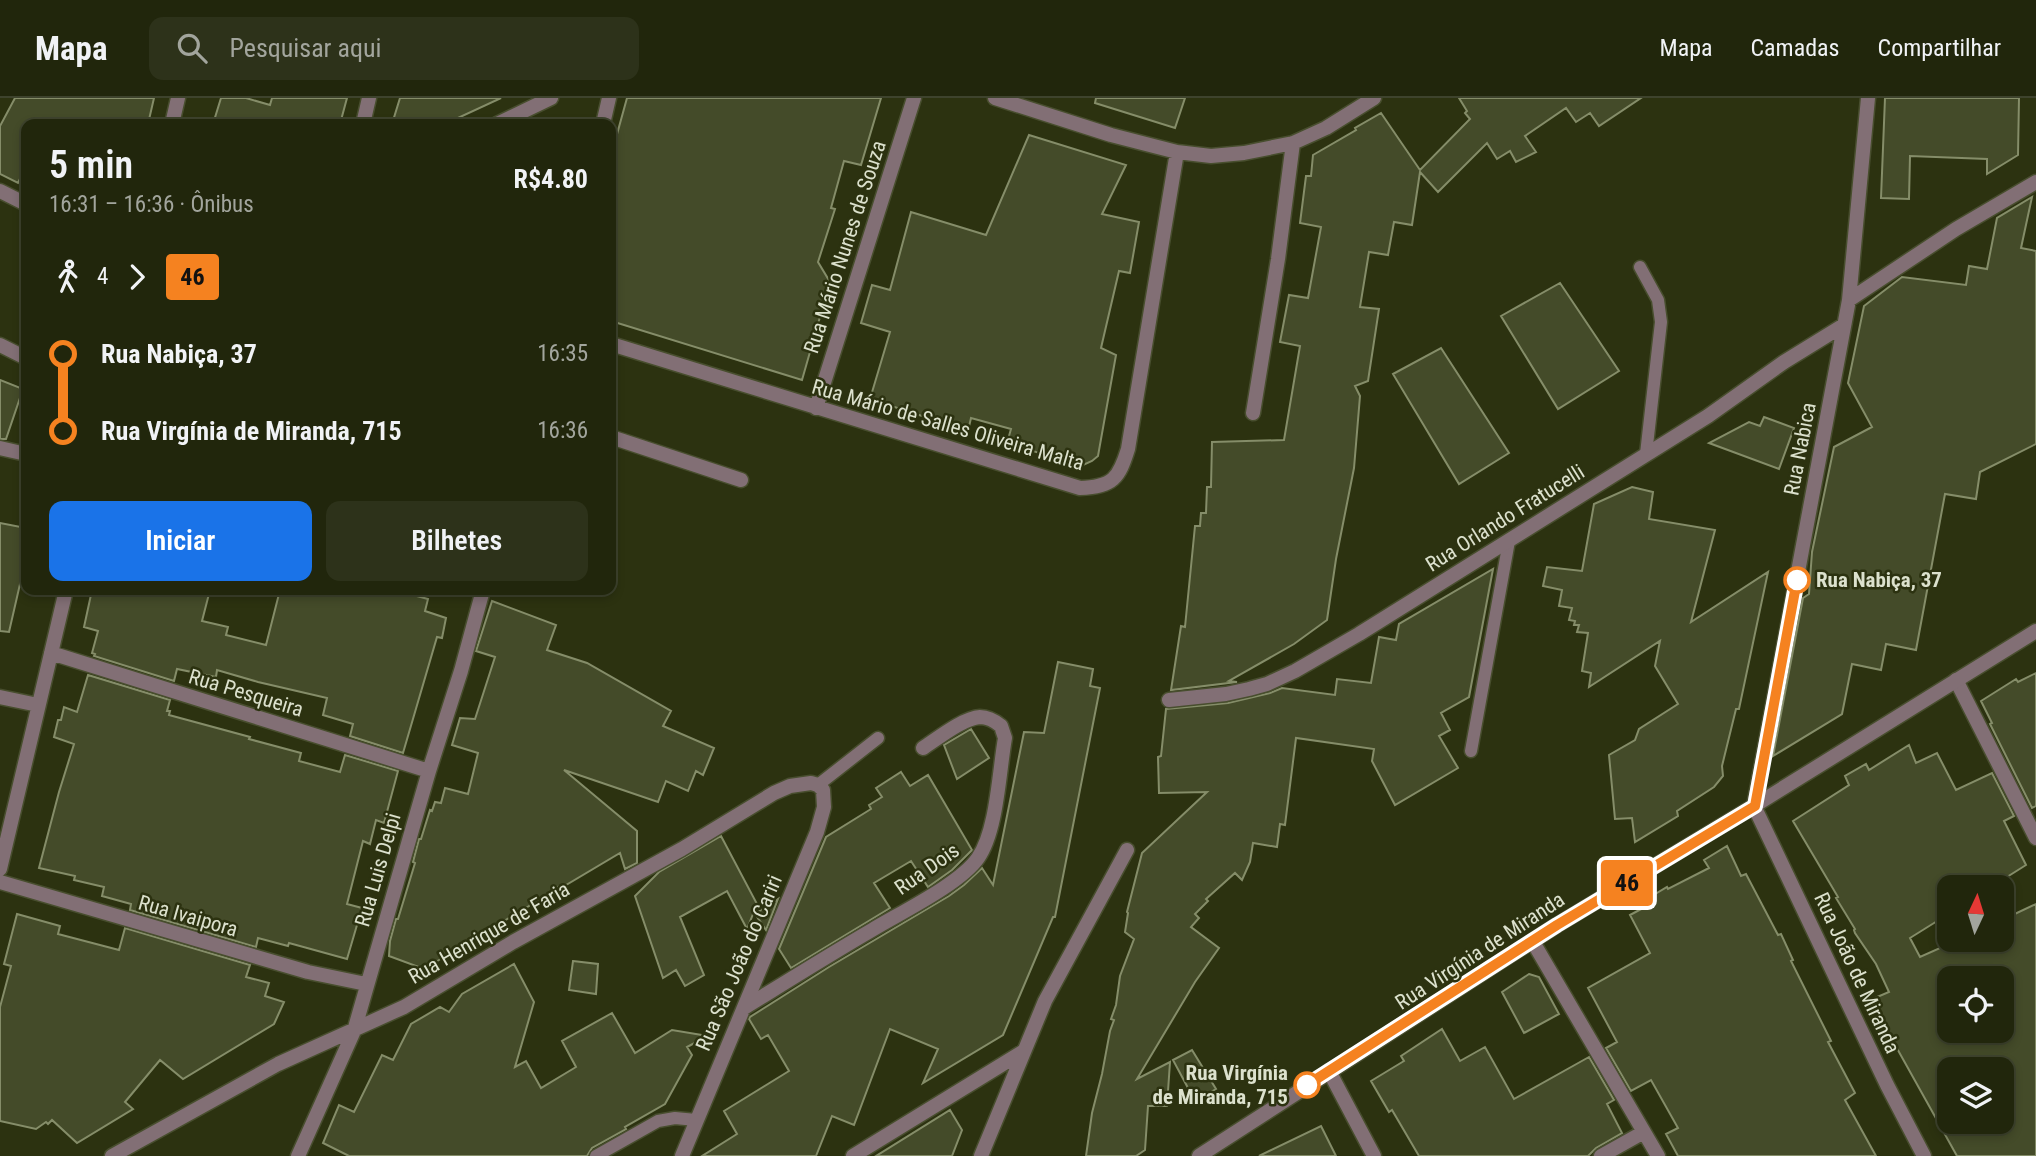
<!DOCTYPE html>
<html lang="pt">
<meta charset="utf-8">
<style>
:root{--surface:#21260c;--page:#2d321a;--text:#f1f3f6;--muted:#a2a59d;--line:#3e432d;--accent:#1a73e8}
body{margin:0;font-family:"Roboto Condensed",sans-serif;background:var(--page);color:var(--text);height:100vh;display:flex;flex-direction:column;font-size:26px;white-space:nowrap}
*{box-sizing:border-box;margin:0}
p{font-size:23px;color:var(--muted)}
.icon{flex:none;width:38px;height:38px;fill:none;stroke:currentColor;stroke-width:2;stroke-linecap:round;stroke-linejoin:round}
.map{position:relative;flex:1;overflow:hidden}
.sheet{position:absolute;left:21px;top:21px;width:595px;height:476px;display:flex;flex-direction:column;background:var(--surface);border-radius:14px;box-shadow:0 4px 10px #0003,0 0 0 2px var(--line)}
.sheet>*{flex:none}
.badge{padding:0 14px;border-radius:5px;font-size:24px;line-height:46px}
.needle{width:46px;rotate:4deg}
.tools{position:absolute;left:1937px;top:777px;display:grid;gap:14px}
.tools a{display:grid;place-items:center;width:77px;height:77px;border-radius:14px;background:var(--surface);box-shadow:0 4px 10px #0003,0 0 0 2px var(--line);font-size:35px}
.map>.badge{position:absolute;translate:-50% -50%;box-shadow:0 0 0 4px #fff}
.legs{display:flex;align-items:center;gap:10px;height:77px;padding:0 28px;font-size:23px}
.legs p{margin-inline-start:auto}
.summary{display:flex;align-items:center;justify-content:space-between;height:119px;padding:0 28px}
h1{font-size:38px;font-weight:600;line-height:52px}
.button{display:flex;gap:14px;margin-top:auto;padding:14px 28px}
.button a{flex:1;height:80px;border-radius:14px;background:var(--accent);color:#fff;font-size:28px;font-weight:600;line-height:80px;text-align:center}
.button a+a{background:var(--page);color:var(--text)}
ul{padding:0 28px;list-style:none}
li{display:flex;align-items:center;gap:24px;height:77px;font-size:26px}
li i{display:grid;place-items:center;width:10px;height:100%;margin:0 9px;background:currentColor}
li i::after{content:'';width:18px;height:18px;margin:-9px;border:5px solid;border-radius:50%;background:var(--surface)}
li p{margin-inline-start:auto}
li:first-child i{background:linear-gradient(#0000 50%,currentColor 0)}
li:last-child i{background:linear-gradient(currentColor 50%,#0000 0)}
header{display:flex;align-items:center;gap:42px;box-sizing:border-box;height:98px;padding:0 35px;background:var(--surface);border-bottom:2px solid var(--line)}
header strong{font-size:33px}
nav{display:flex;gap:38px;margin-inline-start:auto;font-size:24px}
.search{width:490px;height:63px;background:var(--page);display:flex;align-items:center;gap:18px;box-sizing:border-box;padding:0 24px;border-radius:14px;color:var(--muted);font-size:26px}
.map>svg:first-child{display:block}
</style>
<header>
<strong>Mapa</strong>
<div class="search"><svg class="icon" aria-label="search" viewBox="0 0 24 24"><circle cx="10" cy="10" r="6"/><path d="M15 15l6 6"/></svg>Pesquisar aqui</div>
<nav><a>Mapa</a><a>Camadas</a><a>Compartilhar</a></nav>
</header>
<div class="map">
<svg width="2036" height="1058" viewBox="0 0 2036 1058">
<rect width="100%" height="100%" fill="#2c3210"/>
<path fill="#444b29" stroke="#858d69" stroke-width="2" fill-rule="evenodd" d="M 15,0 L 154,0 L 148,26 L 26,26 L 26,68 L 18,85 L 0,76 L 0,28 Z
M 221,0 L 246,0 L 270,7 L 272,0 L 347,0 L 340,26 L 213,26 Z
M 400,0 L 501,0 L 445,26 L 392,26 Z
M 627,0 L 881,0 L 861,67 L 844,63 L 831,110 L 835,111 L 818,164 L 830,184 L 802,282 L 611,223 L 611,58 Z
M 1096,0 L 1185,0 L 1175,30 L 1095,5 Z
M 1459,0 L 1641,0 L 1599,28 L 1590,15 L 1576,24 L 1566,10 L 1525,38 L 1536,54 L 1516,64 L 1510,53 L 1497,61 L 1487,45 L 1438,94 L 1420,74 L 1412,127 L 1394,124 L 1388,157 L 1369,154 L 1360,209 L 1379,211 L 1368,283 L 1355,288 L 1360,298 L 1354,370 L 1336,461 L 1327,522 L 1294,546 L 1229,583 L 1237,584 L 1171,592 L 1181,528 L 1185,529 L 1195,428 L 1200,428 L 1201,415 L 1206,415 L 1207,389 L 1211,389 L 1212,344 L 1284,342 L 1300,248 L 1280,244 L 1289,197 L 1308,200 L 1321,129 L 1300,125 L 1306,78 L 1311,78 L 1313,57 L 1356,32 L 1355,30 L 1381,15 L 1420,72 L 1470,21 L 1465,15 L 1467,13 Z
M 1885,0 L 2019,0 L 2018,57 L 1987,76 L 1987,61 L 1910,58 L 1909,101 L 1881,100 Z
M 1029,37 L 1126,67 L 1102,116 L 1139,124 L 1130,175 L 1119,173 L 1101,250 L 1116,257 L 1098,358 L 1092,363 L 1081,368 L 1007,345 L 1011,331 L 971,320 L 968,333 L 870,301 L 890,234 L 861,225 L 872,187 L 890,192 L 911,114 L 986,137 Z
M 2032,99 L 2021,150 L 2036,153 L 2036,346 L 1980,374 L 1976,401 L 1945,396 L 1916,552 L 1886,546 L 1881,572 L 1852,566 L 1842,616 L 1773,658 L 1803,500 L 1809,496 L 1812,454 L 1834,349 L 1872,329 L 1848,285 L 1864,208 L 1902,179 L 1966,187 L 1969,168 L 1987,171 L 1997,120 Z
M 1560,185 L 1619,273 L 1558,311 L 1501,218 Z
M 1441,250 L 1509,355 L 1459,386 L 1393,276 Z
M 0,282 L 23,291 L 6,341 L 0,341 Z
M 1764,319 L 1794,330 L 1779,371 L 1709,345 L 1749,324 L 1760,328 Z
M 1632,389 L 1653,394 L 1649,421 L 1715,432 L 1691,524 L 1768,474 L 1739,611 L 1736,611 L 1722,668 L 1723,678 L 1714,689 L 1677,713 L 1678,718 L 1635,744 L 1632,720 L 1615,721 L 1609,657 L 1635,642 L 1639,631 L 1678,606 L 1655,568 L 1660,543 L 1589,589 L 1591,575 L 1582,573 L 1588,535 L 1577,534 L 1579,527 L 1574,527 L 1575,523 L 1569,522 L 1572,510 L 1559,508 L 1562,492 L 1543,488 L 1547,469 L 1582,473 L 1594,406 Z
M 0,425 L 26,430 L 26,473 L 23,473 L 9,534 L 0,533 Z
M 1493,471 L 1469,599 L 1441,615 L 1450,632 L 1439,638 L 1458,670 L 1395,707 L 1372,663 L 1374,651 L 1296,640 L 1285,727 L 1280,726 L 1277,749 L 1253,745 L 1250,764 L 1242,782 L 1235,775 L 1206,801 L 1208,803 L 1195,816 L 1199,820 L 1191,829 L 1219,850 L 1195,884 L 1137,981 L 1170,964 L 1167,1008 L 1148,1008 L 1145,1052 L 1136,1058 L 1086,1058 L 1092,1015 L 1102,976 L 1110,933 L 1114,922 L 1111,921 L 1116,907 L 1120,878 L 1134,841 L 1125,834 L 1128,815 L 1127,814 L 1142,755 L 1207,694 L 1159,695 L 1158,659 L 1161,658 L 1166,611 L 1228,605 L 1270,595 L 1282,590 L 1335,597 L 1337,581 L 1371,585 L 1379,539 L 1396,542 L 1399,526 Z
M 92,492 L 210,492 L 202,523 L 228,529 L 226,537 L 266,547 L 280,492 L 394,492 L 428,501 L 425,513 L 446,520 L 442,540 L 437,539 L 403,655 L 350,638 L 353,626 L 323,617 L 327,600 L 258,584 L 217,572 L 216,579 L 177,571 L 174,583 L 94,558 L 95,556 L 92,555 L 98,533 L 84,529 Z
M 492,503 L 556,527 L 547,552 L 587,565 L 671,613 L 663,628 L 714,650 L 703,677 L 696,673 L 688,693 L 666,683 L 658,704 L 564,672 L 637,733 L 637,765 L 625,771 L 620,755 L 561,790 L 559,788 L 538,803 L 533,803 L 529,808 L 424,871 L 389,858 L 390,843 L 396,821 L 398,821 L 415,765 L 413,764 L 419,741 L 421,741 L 430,712 L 432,713 L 435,704 L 441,705 L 445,690 L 468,696 L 478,655 L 452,647 L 460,620 L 475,621 L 495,559 L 476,553 Z
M 1058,564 L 1093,571 L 1090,588 L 1100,590 L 1055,819 L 1053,819 L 1003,937 L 923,985 L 938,951 L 890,931 L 854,1027 L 832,1018 L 816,1058 L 702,1058 L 737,1036 L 724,1013 L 789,973 L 768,937 L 761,941 L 749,921 L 750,919 L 829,869 L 949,798 L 964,787 L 982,770 L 993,787 L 1024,634 L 1044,635 Z
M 2036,575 L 2036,708 L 2032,710 L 1990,626 L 1992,625 L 1981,603 L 2016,581 L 2018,584 Z
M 88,577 L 170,602 L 167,613 L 170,613 L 169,617 L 250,639 L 249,641 L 301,655 L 299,663 L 340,674 L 345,657 L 398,673 L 384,725 L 376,722 L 370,746 L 363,743 L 347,806 L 362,810 L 347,861 L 289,845 L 288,848 L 258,840 L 256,849 L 130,812 L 131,806 L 102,798 L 104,789 L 74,782 L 75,778 L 39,770 L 59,694 L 74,646 L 54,639 L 58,622 L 61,622 L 64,609 L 77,614 Z
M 971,631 L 989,660 L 957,681 L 944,647 Z
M 1909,647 L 1916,665 L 1937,655 L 1956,692 L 1992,675 L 2014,718 L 2004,723 L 2026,767 L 1991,789 L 1950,789 L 1950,815 L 1910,840 L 1920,859 L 1958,842 L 2002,842 L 2002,822 L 2036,806 L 2036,1058 L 1957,1058 L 1870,902 L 1889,894 L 1876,866 L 1855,835 L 1854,832 L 1855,831 L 1836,800 L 1838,799 L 1793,723 L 1849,687 L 1845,678 L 1866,666 L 1869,672 ZM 1950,880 L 2002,880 L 2002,933 L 1950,933 ZM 1950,971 L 2002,971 L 2002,1024 L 1950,1024 Z
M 901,674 L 910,688 L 928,677 L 972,752 L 952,772 L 928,789 L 911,763 L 874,785 L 890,810 L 791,870 L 779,851 L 826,739 L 871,711 L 869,707 L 882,699 L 876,690 Z
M 721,738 L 757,806 L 747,831 L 727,793 L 680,819 L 704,877 L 685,888 L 676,872 L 663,880 L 635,798 L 659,774 Z
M 1727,748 L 1741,778 L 1746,776 L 1778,837 L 1781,836 L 1793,862 L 1791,863 L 1831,943 L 1828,944 L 1855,995 L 1845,1002 L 1876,1058 L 1678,1058 L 1666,1036 L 1678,1030 L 1651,982 L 1631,993 L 1606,950 L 1617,944 L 1588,890 L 1650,855 L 1630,817 L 1645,809 L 1642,804 L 1667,789 L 1668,791 L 1709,770 L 1704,762 Z
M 778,801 L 766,832 L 755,816 Z
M 17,816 L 60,828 L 58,836 L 119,852 L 125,830 L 250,867 L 246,879 L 269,885 L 265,898 L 284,904 L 274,926 L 183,981 L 160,962 L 125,1004 L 133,1011 L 77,1045 L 52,1022 L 48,1026 L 46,1024 L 36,1031 L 0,1023 L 0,909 L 11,868 L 4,866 Z
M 573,863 L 598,866 L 596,896 L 569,892 Z
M 514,866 L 534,904 L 515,969 L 526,963 L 541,990 L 576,969 L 562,943 L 612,915 L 635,955 L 672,932 L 708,938 L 687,949 L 692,957 L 665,1006 L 625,1029 L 626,1031 L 592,1050 L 587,1058 L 349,1058 L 323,1045 L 339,1007 L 354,1014 L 382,957 L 393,962 L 411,926 L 440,909 L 449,914 L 462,896 Z
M 1529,876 L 1539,879 L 1559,916 L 1524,935 L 1502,894 Z
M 1442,931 L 1460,963 L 1485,949 L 1514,1001 L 1589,959 L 1614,1002 L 1607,1006 L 1622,1035 L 1596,1050 L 1588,1058 L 1419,1058 L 1392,1012 L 1389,1014 L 1371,983 L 1404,963 L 1401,958 Z
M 1192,952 L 1216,991 L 1195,1003 L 1173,962 Z
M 950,1012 L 962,1032 L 952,1058 L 876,1058 Z
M 1321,1028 L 1336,1058 L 1259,1058 Z"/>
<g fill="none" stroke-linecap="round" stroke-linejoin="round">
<defs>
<path id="service" d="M 1640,169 L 1658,202 L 1661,224 L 1646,356
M 1471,653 L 1509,443
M 818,687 L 878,640
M 596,1058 L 658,1023 L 675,1020 L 696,1022"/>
<path id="minor" d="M 995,0 L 1111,37 L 1177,54 L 1211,58 L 1244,55 L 1293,45 L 1326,30 L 1374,0
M 1868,0 L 1849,202 L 1754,708 L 1887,987 L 1924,1058
M 172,26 L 178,0
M 363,26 L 369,0
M 497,26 L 551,0
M 603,26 L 609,0
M 0,93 L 26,106
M 1849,202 L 1956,131 L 2036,84
M 611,246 L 1080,390 C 1113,389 1119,380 1128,351 L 1177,54
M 0,247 L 26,260
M 816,310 L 914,0
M 1253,315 L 1278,161 L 1293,45
M 611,339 L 741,382
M 0,350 L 26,356
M 51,555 L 429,673
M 1956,582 L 2036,740
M 0,599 L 38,607
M 1169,602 L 1226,596 L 1249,591 L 1267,586 L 1295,573 L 1359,536 L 1708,318 L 1784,264 L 1844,227
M 0,771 L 66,492
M 0,784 L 308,874 L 366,886
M 1533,844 L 1658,1058
M 744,910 C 786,884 829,857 872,832 C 900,815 960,786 978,760 C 997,733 999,674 1005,640 L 1001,628 C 995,623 988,619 980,619 C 963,620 937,641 923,650
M 1329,973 L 1374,1058
M 112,1058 L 278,966 L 404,909 L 513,844 L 682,751 L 774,695 L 790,688 L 811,685 L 818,687 L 823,692 L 824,709 L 817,734 L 682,1058
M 298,1058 L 354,933 L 429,673 L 461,573 L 483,492
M 853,1058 L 1024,953
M 981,1058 L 1045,903 L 1127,752
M 1601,1058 L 1644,1034"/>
<path id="tertiary" d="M 1199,1058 L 1557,827 L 1754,708 L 2036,533"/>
</defs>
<use href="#service" stroke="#484e2e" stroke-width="15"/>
<use href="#minor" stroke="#484e2e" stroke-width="17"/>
<use href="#tertiary" stroke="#484e2e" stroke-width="17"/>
<use href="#service" stroke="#826f75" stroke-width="12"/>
<use href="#minor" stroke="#826f75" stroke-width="14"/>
<use href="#tertiary" stroke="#826f75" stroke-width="14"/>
</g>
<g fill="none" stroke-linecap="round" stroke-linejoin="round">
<defs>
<path id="line-1" d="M 1307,987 L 1557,827 L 1755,708 L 1797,482"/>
</defs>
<use href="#line-1" stroke="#fff" stroke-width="16"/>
<use href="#line-1" stroke="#f58220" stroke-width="10"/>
</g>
<g fill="#fff" stroke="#f58220" stroke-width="3.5">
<circle cx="1797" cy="482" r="12"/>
<circle cx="1307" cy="987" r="12"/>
</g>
<g text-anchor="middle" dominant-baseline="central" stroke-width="5" stroke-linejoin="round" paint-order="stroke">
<g font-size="21" fill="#dce1cd" stroke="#2c3210">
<text transform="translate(845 149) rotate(-72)">Rua Mário Nunes de Souza</text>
<text transform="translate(948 327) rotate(16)">Rua Mário de Salles Oliveira Malta</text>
<text transform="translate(1800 351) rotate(-79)">Rua Nabica</text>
<text transform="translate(1505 420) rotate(-32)">Rua Orlando Fratucelli</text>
<text transform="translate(246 595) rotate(17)">Rua Pesqueira</text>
<text transform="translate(927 771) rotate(-35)">Rua Dois</text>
<text transform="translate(378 772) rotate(-74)">Rua Luis Delpi</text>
<text transform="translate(188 818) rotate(16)">Rua Ivaipora</text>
<text transform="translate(489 835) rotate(-30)">Rua Henrique de Faria</text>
<text transform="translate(1480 853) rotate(-33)">Rua Virgínia de Miranda</text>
<text transform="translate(739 865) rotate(-67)">Rua São João do Cariri</text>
<text transform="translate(1857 875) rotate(65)">Rua João de Miranda</text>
</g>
<g font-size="21" font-weight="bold" fill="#dce1cd" stroke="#2c3210" text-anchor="start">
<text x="1816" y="482">Rua Nabiça, 37</text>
<text x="1288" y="975" text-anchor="end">Rua Virgínia<tspan x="1288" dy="24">de Miranda, 715</tspan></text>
</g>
</g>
</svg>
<div class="tools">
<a><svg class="needle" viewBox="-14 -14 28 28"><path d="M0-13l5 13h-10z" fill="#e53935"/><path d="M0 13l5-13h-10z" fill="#a2a59d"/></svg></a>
<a><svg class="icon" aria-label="locate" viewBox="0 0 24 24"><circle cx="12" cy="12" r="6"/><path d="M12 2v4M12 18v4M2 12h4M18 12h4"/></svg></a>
<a><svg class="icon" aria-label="layers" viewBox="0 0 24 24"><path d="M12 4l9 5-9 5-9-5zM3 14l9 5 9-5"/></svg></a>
</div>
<b class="badge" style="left:1627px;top:785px;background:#f58220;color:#111">46</b>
<section class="sheet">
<div class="summary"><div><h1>5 min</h1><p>16:31 – 16:36 · Ônibus</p></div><b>R$4.80</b></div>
<div class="legs"><svg class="icon" aria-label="walk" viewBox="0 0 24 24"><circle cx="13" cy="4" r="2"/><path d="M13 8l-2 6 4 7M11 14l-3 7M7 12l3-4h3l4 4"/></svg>4<svg class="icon" aria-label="forward" viewBox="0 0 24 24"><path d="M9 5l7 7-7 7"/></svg><b class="badge" style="background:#f58220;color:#111">46</b></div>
<ul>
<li><i style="color:#f58220"></i><b>Rua Nabiça, 37</b><p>16:35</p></li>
<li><i style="color:#f58220"></i><b>Rua Virgínia de Miranda, 715</b><p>16:36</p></li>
</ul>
<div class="button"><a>Iniciar</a><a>Bilhetes</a></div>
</section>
</div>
